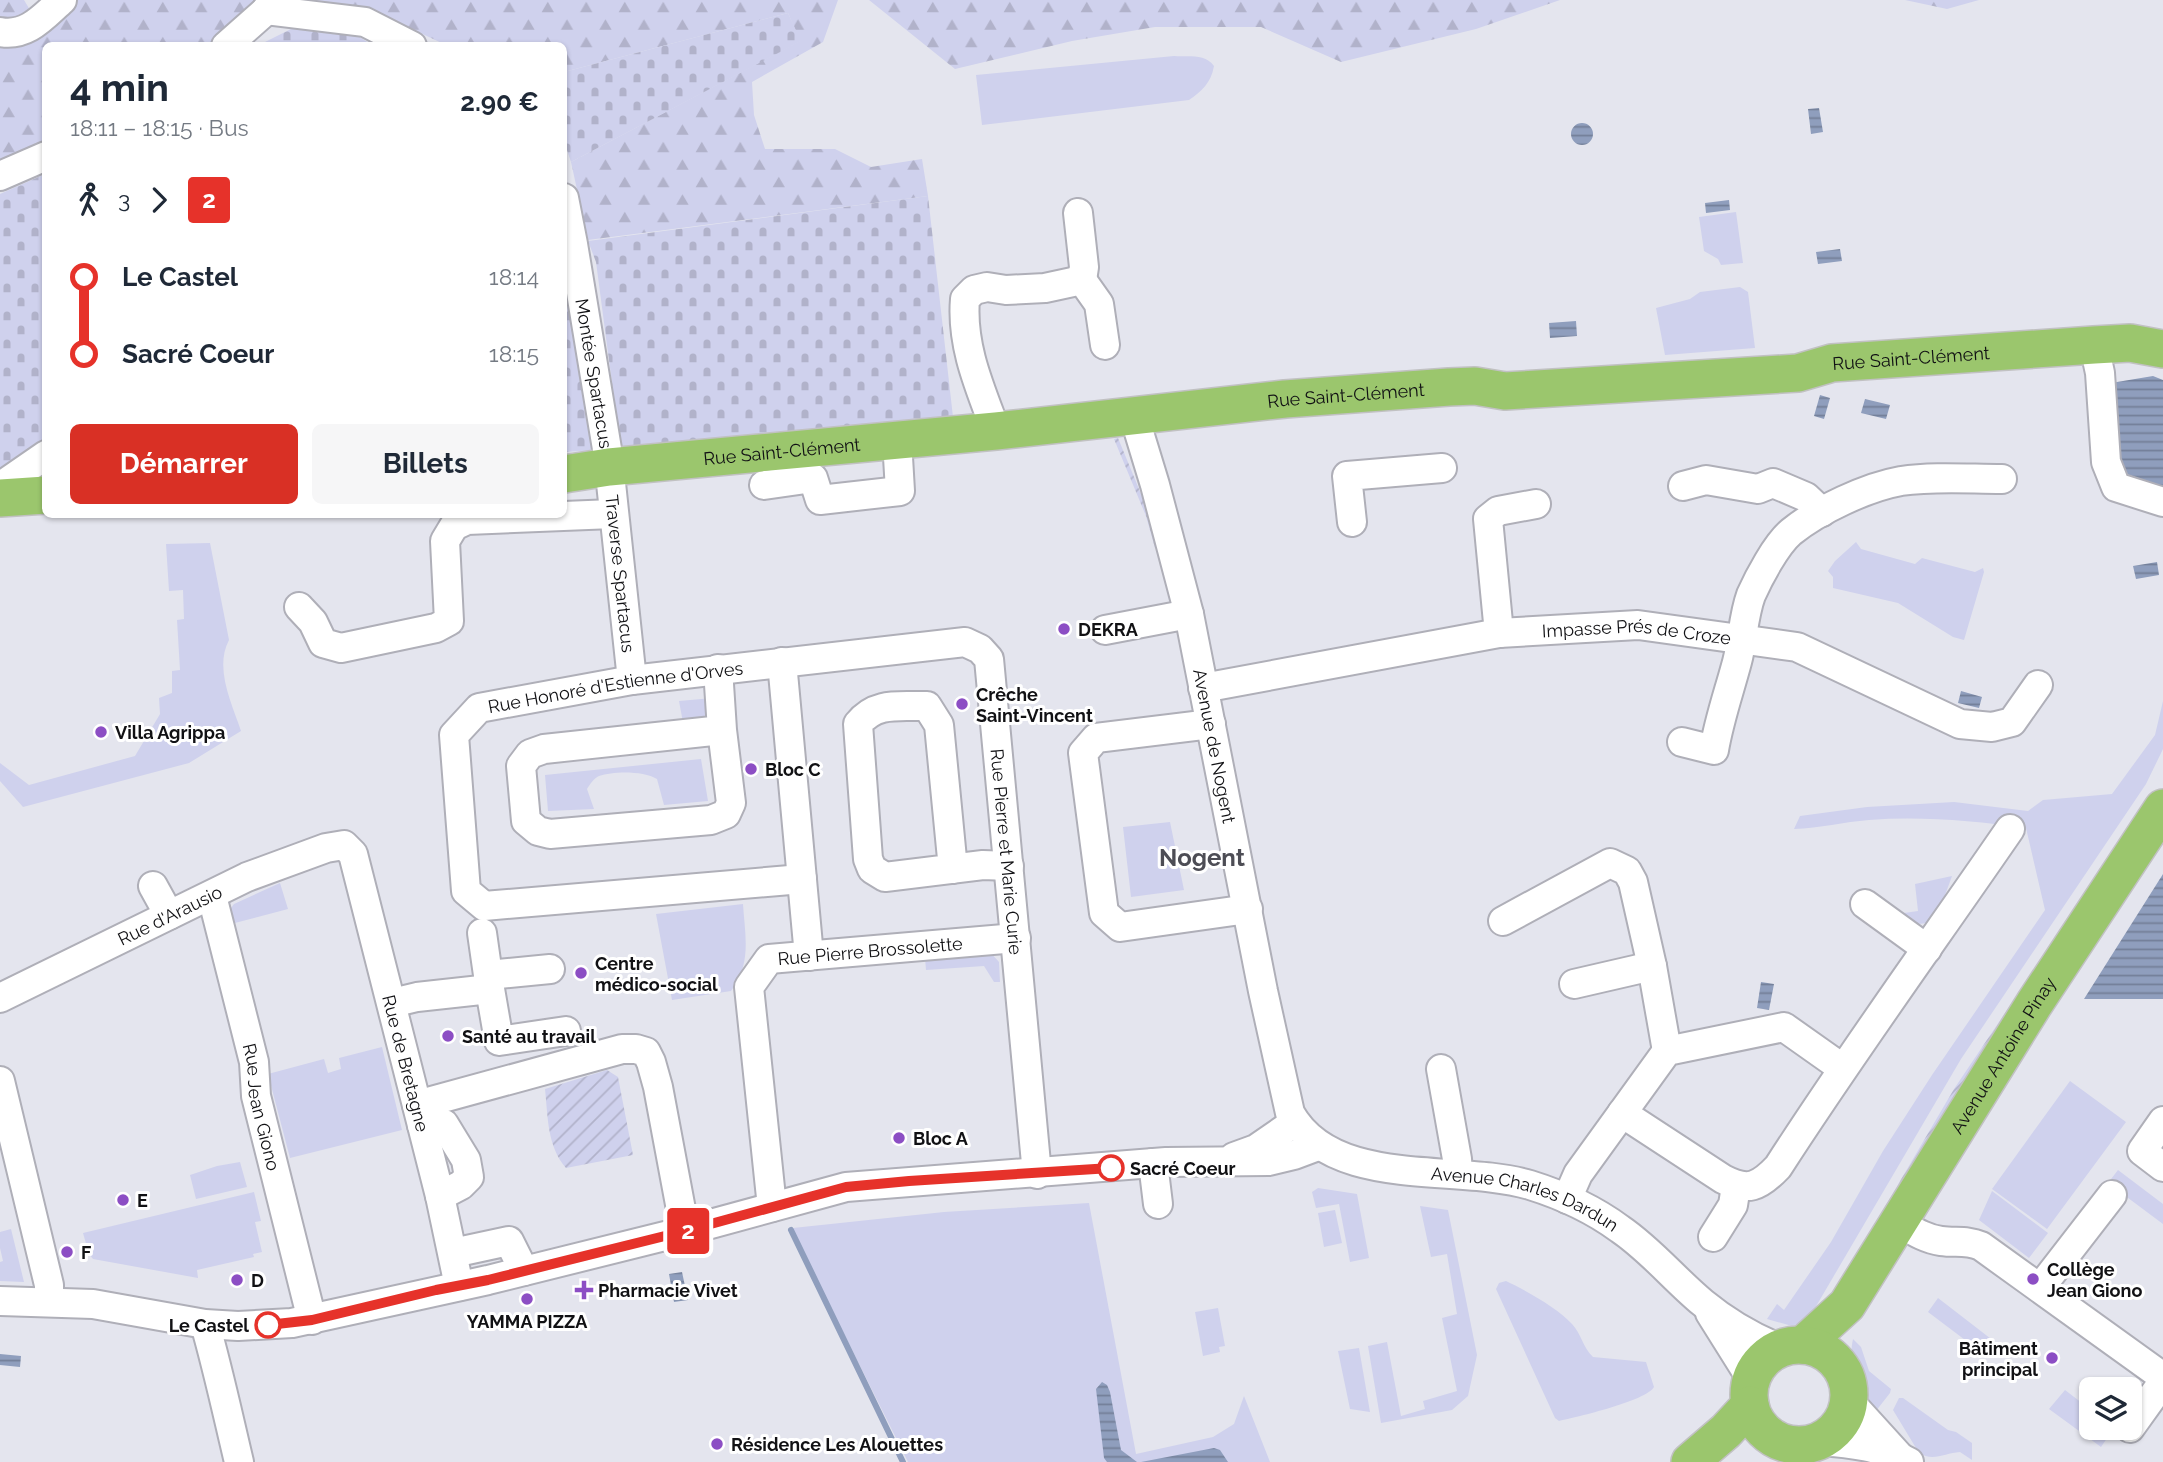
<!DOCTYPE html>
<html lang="fr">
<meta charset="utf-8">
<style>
:root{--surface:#fff;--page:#f6f6f7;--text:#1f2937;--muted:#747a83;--accent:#d93025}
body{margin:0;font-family:Raleway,sans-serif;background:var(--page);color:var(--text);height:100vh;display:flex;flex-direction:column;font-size:26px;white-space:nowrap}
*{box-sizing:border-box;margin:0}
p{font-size:23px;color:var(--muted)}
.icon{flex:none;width:38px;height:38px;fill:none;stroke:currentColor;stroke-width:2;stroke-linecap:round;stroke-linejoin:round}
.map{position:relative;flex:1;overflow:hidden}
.panel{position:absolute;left:42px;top:42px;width:525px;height:476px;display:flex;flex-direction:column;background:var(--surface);border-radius:10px;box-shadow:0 2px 5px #0004}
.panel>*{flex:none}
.badge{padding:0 14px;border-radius:5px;font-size:24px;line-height:46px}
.buttons{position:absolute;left:2079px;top:1377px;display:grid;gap:14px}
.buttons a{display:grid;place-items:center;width:63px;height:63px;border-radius:10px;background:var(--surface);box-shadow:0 2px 5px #0004;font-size:35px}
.map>.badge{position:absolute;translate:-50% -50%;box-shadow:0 0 0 4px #fff}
.legs{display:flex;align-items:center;gap:10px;height:77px;padding:0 28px;font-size:23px}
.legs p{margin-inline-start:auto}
.head{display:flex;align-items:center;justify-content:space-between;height:119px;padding:0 28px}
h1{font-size:38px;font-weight:700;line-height:52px}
.primary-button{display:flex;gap:14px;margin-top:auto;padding:14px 28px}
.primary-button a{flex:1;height:80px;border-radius:10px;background:var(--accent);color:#fff;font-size:28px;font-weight:700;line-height:80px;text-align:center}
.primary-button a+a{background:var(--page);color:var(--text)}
ul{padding:0 28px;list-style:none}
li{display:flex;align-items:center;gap:24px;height:77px;font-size:26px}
li i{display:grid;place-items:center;width:10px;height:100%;margin:0 9px;background:currentColor}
li i::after{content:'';width:18px;height:18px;margin:-9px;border:5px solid;border-radius:50%;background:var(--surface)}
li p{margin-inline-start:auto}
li:first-child i{background:linear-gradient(#0000 50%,currentColor 0)}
li:last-child i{background:linear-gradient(currentColor 50%,#0000 0)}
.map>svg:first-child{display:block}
</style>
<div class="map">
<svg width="2163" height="1462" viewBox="0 0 2163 1462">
<defs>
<pattern id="forest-firs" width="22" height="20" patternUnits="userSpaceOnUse" patternTransform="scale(1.75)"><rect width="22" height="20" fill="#cfd1ed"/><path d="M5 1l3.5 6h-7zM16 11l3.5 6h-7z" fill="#b1b2ca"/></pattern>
<pattern id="cemetery-stones" width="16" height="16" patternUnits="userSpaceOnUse" patternTransform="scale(1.75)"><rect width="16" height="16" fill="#cfd1ed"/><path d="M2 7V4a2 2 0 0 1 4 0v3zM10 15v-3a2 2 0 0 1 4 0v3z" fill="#b1b2ca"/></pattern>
<pattern id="garden-furrows" width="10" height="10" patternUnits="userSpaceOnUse" patternTransform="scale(1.75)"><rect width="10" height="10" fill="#cfd1ed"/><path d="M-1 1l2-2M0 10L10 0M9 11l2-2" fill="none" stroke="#b1b2ca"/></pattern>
<pattern id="water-rules" width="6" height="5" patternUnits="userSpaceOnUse" patternTransform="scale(1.75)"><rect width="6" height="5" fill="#8f9ebd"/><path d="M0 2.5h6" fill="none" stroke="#737f98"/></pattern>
</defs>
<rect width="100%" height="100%" fill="#e4e5ee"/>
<path fill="#cfd1ed" d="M 1174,56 C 1188,57 1205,53 1214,66 C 1211,83 1202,91 1189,100 L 982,125 L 976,75 Z
M 1736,212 L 1743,263 L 1721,265 L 1718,259 L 1704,251 L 1699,217 Z
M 1740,287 L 1748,292 L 1755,348 L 1665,355 L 1656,308 L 1690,299 L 1700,292 Z
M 1856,542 L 1861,549 L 1915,564 L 1922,558 L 1975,572 L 1983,568 L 1984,572 L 1964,640 L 1953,637 L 1898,603 L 1833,588 L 1833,577 L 1828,571 L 1835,561 Z
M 210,543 L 229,640 C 214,668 232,704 241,731 L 189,763 L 23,807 L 0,781 L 0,763 L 29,785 L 135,756 L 160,714 L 159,698 L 172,693 L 172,671 L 180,670 L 177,620 L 184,619 L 183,590 L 169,591 L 166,544 Z
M 713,698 L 718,718 L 684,728 L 679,701 Z
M 2163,701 L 2163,749 L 2146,784 L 1961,1059 L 1808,1320 L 1792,1326 L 1767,1319 L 1777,1304 L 1784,1310 L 1831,1242 L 1883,1151 L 1932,1075 L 2045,910 L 2026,828 C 1974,821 1922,816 1869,820 C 1844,822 1820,828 1794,829 L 1800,816 L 1867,807 L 1954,802 L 2028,811 L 2043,800 L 2112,794 L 2155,735 Z
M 701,759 L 708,801 L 664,805 L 657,779 C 644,771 614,771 599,776 C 594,778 590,784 587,789 L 594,809 L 548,811 L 545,775 Z
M 1170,822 L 1184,890 L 1131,897 L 1123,827 Z
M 1952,876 C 1945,895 1930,946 1904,913 L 1918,911 L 1915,884 Z
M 280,883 L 288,909 L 231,924 L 231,908 L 234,904 Z
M 743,904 C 745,936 752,963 731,991 L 672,1000 L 656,914 Z
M 990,952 L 999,962 L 1000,982 L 994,982 L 984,966 L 926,970 L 925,958 Z
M 382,1047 L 402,1130 L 290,1158 L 268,1074 L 324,1059 L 328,1073 L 341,1069 L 339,1058 Z
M 2070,1081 L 2126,1122 L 2047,1229 L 1992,1189 Z
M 240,1162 L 247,1187 L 196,1199 L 190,1175 L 217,1166 Z
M 2118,1170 L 2163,1204 L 2163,1224 L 2108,1183 Z
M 1318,1188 L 1357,1194 L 1369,1258 L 1350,1262 L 1339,1204 L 1316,1208 L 1312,1192 Z
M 1992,1191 L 2048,1233 L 2029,1258 L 1979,1220 Z
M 254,1192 L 261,1221 L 255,1222 L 262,1252 L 253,1254 L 254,1257 L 197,1270 L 198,1278 L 93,1259 L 89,1254 L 83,1233 Z
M 1089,1203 L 1136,1454 L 1213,1437 L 1234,1424 L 1244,1396 L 1270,1462 L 908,1462 L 799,1244 L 793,1228 L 944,1212 Z
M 1420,1206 L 1448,1210 L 1477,1355 L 1468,1396 L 1452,1410 L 1381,1423 L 1368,1346 L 1387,1342 L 1401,1416 L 1425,1409 L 1423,1401 L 1457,1391 L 1442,1318 L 1457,1314 L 1447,1254 L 1431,1257 Z
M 1335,1210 L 1342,1243 L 1324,1247 L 1318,1213 Z
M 11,1229 L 24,1282 L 0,1281 L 0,1262 L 3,1261 L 0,1248 L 0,1232 Z
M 1506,1281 C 1525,1290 1558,1308 1572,1324 C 1581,1333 1583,1348 1593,1357 L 1646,1362 L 1654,1387 C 1646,1401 1577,1417 1559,1421 L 1555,1418 L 1496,1289 L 1499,1283 Z
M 1938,1298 L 1995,1342 L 1985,1355 L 1928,1312 Z
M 1218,1308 L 1225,1346 L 1219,1347 L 1220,1352 L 1203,1356 L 1195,1312 Z
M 1853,1339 L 1861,1347 L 1869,1371 L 1891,1389 L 1890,1393 L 1872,1416 C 1858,1394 1847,1366 1853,1339 Z
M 1359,1348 L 1370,1412 L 1350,1409 L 1338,1351 Z
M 2065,1390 L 2091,1410 L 2091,1428 L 2114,1428 L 2101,1447 L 2049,1409 Z
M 1899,1398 L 1903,1398 L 1948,1430 L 1956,1432 L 1972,1443 L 1972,1460 L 1960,1452 C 1945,1453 1933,1462 1919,1453 L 1893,1410 Z"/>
<path fill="url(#forest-firs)" d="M 0,0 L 24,0 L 42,30 L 71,0 L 270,0 L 217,45 L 46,46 L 45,150 L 0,170 Z
M 304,0 L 838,0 L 823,42 L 752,82 L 754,115 L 765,149 L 835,149 L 871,167 L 922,159 L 928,196 L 588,240 L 571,162 L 800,41 L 788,13 L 564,72 L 564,46 L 446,45 L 369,9 L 290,11 Z
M 869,0 L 1560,0 L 1476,29 L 1341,62 L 1261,27 L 1155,27 L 1072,41 L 955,69 Z
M 1905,0 L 1979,0 L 1947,9 Z"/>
<path fill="url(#cemetery-stones)" d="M 788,13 L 801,41 L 571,162 L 564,141 L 564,72 Z
M 305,22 L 336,22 L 372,45 L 257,46 Z
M 45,174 L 45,483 L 0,485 L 0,194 Z
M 928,196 L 953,417 L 621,451 L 596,262 L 588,241 Z
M 564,243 L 598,450 L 564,452 Z"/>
<path fill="url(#garden-furrows)" d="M 1118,438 L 1162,545 L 1155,548 L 1146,516 L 1114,439 Z
M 2015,998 L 2021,1003 L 1835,1292 L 1954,1089 Z
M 607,1070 L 618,1077 L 633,1155 L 566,1168 C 547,1146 548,1117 545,1089 Z"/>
<path fill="url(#water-rules)" d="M 1819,108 L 1823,132 L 1811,134 L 1808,109 Z
M1571 134a11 11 0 1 1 22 0a11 11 0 1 1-22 0Z
M 1729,200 L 1730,210 L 1706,213 L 1705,203 Z
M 1840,249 L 1842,261 L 1818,264 L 1816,252 Z
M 1576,321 L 1577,336 L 1550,338 L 1549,323 Z
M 2153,376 L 2163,380 L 2163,487 L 2118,471 L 2111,383 Z
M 1820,395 L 1830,398 L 1824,419 L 1814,416 Z
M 1865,399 L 1890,405 L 1886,419 L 1861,413 Z
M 2157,562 L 2159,575 L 2136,579 L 2133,566 Z
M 1961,691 L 1982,697 L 1979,708 L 1958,703 Z
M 2163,874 L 2163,999 L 2084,999 Z
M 1761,982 L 1774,984 L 1769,1010 L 1757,1008 Z
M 682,1272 L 688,1300 L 674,1302 L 669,1274 Z
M 0,1354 L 21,1356 L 20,1367 L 0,1365 Z
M 1102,1382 L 1107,1385 L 1110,1392 L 1121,1450 L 1137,1462 L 1107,1462 L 1104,1458 L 1096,1389 Z
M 1214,1448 L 1220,1450 L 1228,1462 L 1141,1462 Z"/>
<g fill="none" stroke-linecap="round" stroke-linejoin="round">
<path stroke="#8f9ebd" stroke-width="6" d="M 791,1230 L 903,1462"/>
<defs>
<g id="minor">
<path d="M 266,10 L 365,22 L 412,46"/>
<path d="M 0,32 C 27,37 43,17 62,0"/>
<path d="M 226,46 L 278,0"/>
<path d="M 0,176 L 46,156"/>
<path id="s1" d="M 564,198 L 573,244 L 608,455 L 632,680"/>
<path d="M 1078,213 L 1084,267 L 1082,280"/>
<path d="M 2094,345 L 2100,373 L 2106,462 L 2116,487 L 2163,502"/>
<path id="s2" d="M 1134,416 L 1155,485 L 1189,614 L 1263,991 L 1290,1113 C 1333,1190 1456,1163 1530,1185 C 1562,1195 1593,1209 1620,1229 C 1651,1250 1675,1280 1703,1303 C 1726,1322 1754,1338 1781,1349"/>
<path d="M 996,431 C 980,388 961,346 965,299 L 974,290 L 987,287 L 1006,290 L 1045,288 L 1082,280 L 1099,304 L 1105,345"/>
<path d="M 764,485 L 813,478 L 820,500 L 900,491 L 897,440"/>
<path d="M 1,486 L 46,455"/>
<path d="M 1683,486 L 1706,480 L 1758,489 L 1773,483 L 1806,497 L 1822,512"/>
<path d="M 1352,522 L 1347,476 L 1442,468"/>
<path d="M 299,607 L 313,622 L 323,643 L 341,648 L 436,628 L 449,621 L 445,541 L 454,526 L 467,520 L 613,514"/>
<path d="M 1105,630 L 1189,614"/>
<path d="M 1499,633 L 1488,519 L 1498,511 L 1536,504"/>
<path d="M 782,662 L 809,956"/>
<path d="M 718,669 L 722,730 L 731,803 L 726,814 L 711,820 L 550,834 L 538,831 L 526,821 L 521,766 L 530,754 L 544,749 L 722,730"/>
<path id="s3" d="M 1203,688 L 1499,633 L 1638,625 L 1797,647 L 1960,724 L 1992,727 L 2012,722 L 2038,685"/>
<path d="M 1211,724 L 1096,738 L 1083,753 L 1104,913 L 1120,927 L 1248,909"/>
<path d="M 1682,742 L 1714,750 C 1719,720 1729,692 1737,662 C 1743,640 1743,617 1751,595 C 1759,577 1776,545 1791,532 C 1818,510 1867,487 1901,481 C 1934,476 1969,479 2002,479"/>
<path d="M 953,869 L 939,725 L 927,706 C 900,707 876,701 858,724 L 868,859 L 872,869 L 885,877 L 983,865 L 1009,866"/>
<path id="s4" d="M 802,879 L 484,906 L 466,891 L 454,735 L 479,708 L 632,680 L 965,642 L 980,649 L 989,659 L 1037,1174"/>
<path d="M 153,886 L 169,915"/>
<path id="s5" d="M 212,896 L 254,1062 L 256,1096 L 312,1320"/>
<path d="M 1865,904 L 1927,949"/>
<path d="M 1503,921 L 1610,863 L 1627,871 L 1633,882 L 1652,966 L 1667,1051"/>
<path d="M 482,933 L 490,989"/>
<path d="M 488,975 L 550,969"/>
<path d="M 1574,984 L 1652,966"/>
<path id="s6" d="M 0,998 L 247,877 L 326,848 L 344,845 L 353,854 L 440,1196 L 459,1286"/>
<path d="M 392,1003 L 417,997 L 490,989 L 499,1041 L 566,1031"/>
<path d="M 1441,1069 L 1457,1159 L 1458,1173"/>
<path d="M 0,1081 L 49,1285 L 49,1302"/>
<path d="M 417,1105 L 622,1049 L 636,1049 L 646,1052 L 651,1062 L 658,1087 L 685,1231"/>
<path d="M 1622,1113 L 1723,1179 C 1748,1192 1759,1187 1778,1167 C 1852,1052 1933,941 2010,829"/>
<path d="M 2163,1121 L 2142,1151 L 2163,1167"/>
<path d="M 422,1125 L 444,1124 L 466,1160 L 469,1177 L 461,1185 L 440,1196"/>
<path d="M 1234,1157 L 1256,1149 L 1295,1122"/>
<path d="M 1153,1163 L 1158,1204"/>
<path d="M 1567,1199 L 1578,1174 L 1667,1051 L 1784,1027 L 1842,1068"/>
<path id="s7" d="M 772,1207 L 749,987 L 769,959 L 1016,938"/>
<path d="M 1898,1222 C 1912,1230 1925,1239 1941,1241 C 1956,1243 1967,1240 1981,1246 L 2163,1377"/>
<path d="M 1713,1237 L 1733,1205 L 1736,1186"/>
<path d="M 453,1253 L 509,1241 L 524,1271"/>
<path d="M 2040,1288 L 2112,1195"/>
<path d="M 0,1301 L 93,1304 L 205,1324 L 238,1326 L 292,1323 L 488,1280 L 685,1231 L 846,1187 L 1166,1162 L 1269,1161 L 1294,1155 L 1318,1146"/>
<path d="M 1710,1313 L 1752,1380"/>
<path d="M 205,1324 C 218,1369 228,1416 239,1462"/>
<path d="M 1849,1401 L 1899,1456"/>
<path d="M 2130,1428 L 2163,1382"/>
<path d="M 1820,1441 C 1851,1443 1882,1447 1909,1462"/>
</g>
<g id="major">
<path id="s8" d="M 564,474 L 609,467 L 996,431 L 1285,399 L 1449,387 L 1475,386 L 1505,391 L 1798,373 L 1832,363 L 2094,345 L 2130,343 L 2163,349"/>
<path d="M 0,498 L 46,495"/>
<path id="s9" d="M 1803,1345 L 1847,1305 L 2034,1004 L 2163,808"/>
<circle cx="1799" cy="1395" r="50"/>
<path d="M 1690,1462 L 1726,1431 L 1750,1405"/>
</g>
</defs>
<use href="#minor" stroke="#afafb8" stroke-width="32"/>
<use href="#major" stroke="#c1c1c2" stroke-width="40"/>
<use href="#minor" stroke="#fff" stroke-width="28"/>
<use href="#major" stroke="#9bc66d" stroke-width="37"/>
</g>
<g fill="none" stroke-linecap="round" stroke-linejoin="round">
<defs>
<path id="line-1" d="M 268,1325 L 312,1320 L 436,1290 L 488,1280 L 685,1231 L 846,1187 L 909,1181 L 1111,1168"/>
</defs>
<use href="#line-1" stroke="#fff" stroke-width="16"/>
<use href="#line-1" stroke="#e6322a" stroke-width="10"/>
</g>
<g fill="#8c4ec4" stroke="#fff" stroke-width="2.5">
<circle cx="1064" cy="629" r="7"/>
<circle cx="962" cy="704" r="7"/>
<circle cx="101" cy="732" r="7"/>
<circle cx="751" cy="769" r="7"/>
<circle cx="581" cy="973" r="7"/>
<circle cx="448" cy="1036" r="7"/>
<circle cx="899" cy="1138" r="7"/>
<circle cx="123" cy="1200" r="7"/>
<circle cx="67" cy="1252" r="7"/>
<circle cx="2033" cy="1279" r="7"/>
<circle cx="237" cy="1280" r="7"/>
<path d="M580.5 1279.5h7v7h7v7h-7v7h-7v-7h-7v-7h7z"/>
<circle cx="527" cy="1299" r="7"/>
<circle cx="2052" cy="1358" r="7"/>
<circle cx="717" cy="1444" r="7"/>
</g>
<g fill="#fff" stroke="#e6322a" stroke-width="3.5">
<circle cx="1111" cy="1168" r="12"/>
<circle cx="268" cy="1325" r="12"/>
</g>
<g text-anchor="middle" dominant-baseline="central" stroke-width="6" stroke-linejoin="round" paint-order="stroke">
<g font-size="18" fill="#111114" stroke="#fff">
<text stroke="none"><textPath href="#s8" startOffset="1354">Rue Saint-Clément</textPath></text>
<text stroke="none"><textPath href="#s1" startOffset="178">Montée Spartacus</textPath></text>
<text stroke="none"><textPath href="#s8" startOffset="786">Rue Saint-Clément</textPath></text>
<text stroke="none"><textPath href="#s8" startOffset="219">Rue Saint-Clément</textPath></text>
<text stroke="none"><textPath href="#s1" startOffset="380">Traverse Spartacus</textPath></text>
<text stroke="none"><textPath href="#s3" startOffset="439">Impasse Prés de Croze</textPath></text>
<text stroke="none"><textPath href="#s4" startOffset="674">Rue Honoré d'Estienne d'Orves</textPath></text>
<text stroke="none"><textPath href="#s2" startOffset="340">Avenue de Nogent</textPath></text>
<text stroke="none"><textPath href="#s4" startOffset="1250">Rue Pierre et Marie Curie</textPath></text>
<text stroke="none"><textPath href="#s6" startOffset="189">Rue d'Arausio</textPath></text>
<text stroke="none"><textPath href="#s7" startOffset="357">Rue Pierre Brossolette</textPath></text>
<text stroke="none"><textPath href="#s9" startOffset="354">Avenue Antoine Pinay</textPath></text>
<text stroke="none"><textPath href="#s6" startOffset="606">Rue de Bretagne</textPath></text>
<text stroke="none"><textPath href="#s5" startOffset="217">Rue Jean Giono</textPath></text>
<text stroke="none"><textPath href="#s2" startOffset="973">Avenue Charles Dardun</textPath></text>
</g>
<g font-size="18" font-weight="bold" fill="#111114" stroke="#fff" text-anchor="start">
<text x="1078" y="629">DEKRA</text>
<text x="976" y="694">Crêche<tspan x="976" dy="21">Saint-Vincent</tspan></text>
<text x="115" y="732">Villa Agrippa</text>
<text x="765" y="769">Bloc C</text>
<text x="595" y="963">Centre<tspan x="595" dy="21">médico-social</tspan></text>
<text x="462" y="1036">Santé au travail</text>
<text x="913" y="1138">Bloc A</text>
<text x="137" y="1200">E</text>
<text x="81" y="1252">F</text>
<text x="2047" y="1269">Collège<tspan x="2047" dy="21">Jean Giono</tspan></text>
<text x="251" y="1280">D</text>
<text x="598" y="1290">Pharmacie Vivet</text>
<text x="527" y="1321" text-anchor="middle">YAMMA PIZZA</text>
<text x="2038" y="1348" text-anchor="end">Bâtiment<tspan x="2038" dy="21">principal</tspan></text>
<text x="731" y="1444">Résidence Les Alouettes</text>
</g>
<g font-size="18" font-weight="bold" fill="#111114" stroke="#fff" text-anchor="start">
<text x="1130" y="1168">Sacré Coeur</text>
<text x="249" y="1325" text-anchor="end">Le Castel</text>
</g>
<g font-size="24" font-weight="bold" fill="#4d4d55" stroke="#fff">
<text x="1202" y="857">Nogent</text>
</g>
</g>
</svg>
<div class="buttons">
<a><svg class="icon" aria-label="layers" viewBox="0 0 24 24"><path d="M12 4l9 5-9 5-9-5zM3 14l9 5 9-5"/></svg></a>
</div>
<b class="badge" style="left:688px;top:1231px;background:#e6322a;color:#fff">2</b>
<section class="panel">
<div class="head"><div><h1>4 min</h1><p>18:11 – 18:15 · Bus</p></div><b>2.90 €</b></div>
<div class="legs"><svg class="icon" aria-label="walk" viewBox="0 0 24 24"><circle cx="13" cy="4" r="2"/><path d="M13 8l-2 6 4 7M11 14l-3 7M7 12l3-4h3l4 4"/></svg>3<svg class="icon" aria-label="forward" viewBox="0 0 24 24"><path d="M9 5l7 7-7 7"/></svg><b class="badge" style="background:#e6322a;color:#fff">2</b></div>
<ul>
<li><i style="color:#e6322a"></i><b>Le Castel</b><p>18:14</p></li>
<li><i style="color:#e6322a"></i><b>Sacré Coeur</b><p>18:15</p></li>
</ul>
<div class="primary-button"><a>Démarrer</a><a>Billets</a></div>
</section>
</div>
